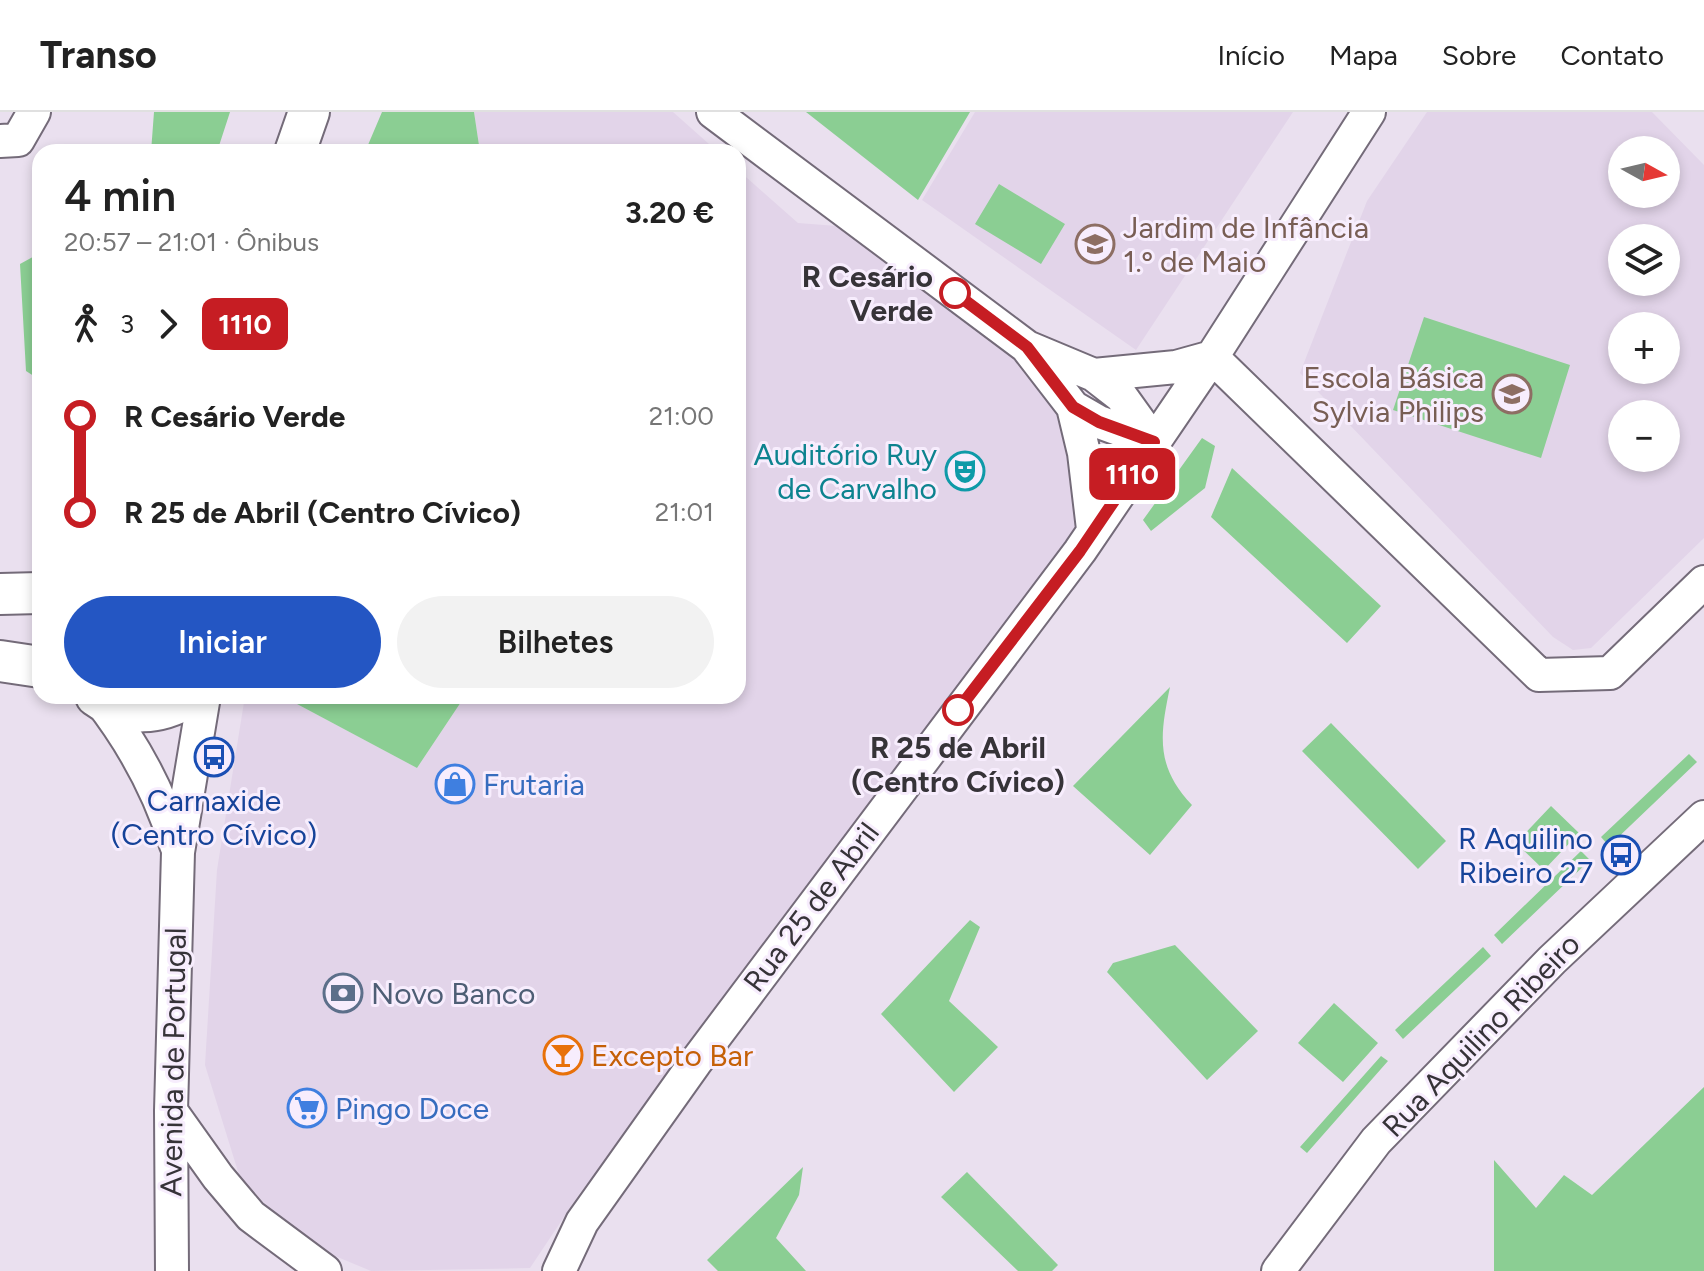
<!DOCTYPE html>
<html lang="pt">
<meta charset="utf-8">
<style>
:root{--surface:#fff;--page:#f2f2f2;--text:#222;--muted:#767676;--line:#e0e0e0;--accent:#2456c3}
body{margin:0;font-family:Figtree,sans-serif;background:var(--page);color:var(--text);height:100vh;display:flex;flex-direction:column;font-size:30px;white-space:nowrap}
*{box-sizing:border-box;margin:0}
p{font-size:26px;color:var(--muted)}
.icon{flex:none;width:44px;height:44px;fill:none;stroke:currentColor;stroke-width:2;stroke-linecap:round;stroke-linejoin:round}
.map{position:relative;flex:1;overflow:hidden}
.side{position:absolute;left:32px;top:32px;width:714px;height:560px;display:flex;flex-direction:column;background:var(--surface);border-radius:24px;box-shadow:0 4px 12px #0003}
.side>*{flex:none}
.badge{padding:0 16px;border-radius:12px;font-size:28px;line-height:52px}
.needle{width:52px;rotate:98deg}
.tools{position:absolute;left:1608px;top:24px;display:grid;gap:16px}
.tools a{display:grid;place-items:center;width:72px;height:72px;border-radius:50%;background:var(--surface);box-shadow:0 4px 12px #0003;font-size:40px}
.map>.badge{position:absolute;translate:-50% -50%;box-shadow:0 0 0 4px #fff}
.legs{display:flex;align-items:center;gap:12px;height:88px;padding:0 32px;font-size:26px}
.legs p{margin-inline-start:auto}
.headline{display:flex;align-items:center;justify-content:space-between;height:136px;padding:0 32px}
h1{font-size:44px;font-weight:600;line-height:60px}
.button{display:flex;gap:16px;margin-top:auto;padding:16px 32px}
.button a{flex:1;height:92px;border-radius:48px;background:var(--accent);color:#fff;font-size:32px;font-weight:600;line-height:92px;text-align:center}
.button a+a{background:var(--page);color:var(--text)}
ul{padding:0 32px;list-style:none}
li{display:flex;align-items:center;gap:28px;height:96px;font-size:30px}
li i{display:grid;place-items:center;width:12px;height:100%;margin:0 10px;background:currentColor}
li i::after{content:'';width:20px;height:20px;margin:-10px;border:6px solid;border-radius:50%;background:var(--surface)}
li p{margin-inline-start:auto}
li:first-child i{background:linear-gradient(#0000 50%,currentColor 0)}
li:last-child i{background:linear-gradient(currentColor 50%,#0000 0)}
header{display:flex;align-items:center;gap:48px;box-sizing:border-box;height:112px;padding:0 40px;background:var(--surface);border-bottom:2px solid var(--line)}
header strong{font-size:38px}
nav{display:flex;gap:44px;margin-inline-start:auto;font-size:28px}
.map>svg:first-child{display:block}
</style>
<header>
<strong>Transo</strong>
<nav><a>Início</a><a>Mapa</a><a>Sobre</a><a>Contato</a></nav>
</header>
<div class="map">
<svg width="1704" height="1159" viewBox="0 0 1704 1159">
<rect width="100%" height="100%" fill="#eae0ef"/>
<path fill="#e2d4e9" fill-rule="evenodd" d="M 474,0 L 673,0 L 718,40 L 480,40 Z
M 975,0 L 1293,0 L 1136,238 L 922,88 Z
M 1427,0 L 1652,0 L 1704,53 L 1704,426 L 1591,536 L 1573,538 L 1553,525 L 1300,261 L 1367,89 ZM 1622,38 L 1666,38 L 1666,82 L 1622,82 ZM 1622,126 L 1666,126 L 1666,170 L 1622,170 ZM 1622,214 L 1666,214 L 1666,258 L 1622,258 ZM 1622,302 L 1666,302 L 1666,346 L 1622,346 Z
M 738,58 L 798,111 L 837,114 L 1002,231 L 1062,298 L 1080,439 L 580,1081 L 530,1156 L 371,1159 L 304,1131 L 240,1066 L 205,953 L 217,758 L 245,584 L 282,584 L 417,656 L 465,584 L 738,584 Z"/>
<path fill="#8bce93" d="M 154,0 L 230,0 L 217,40 L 151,40 Z
M 382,0 L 474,0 L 480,40 L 365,40 Z
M 806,0 L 970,0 L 918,88 Z
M 999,72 L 1065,112 L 1041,152 L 975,112 Z
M 40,141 L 40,268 L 26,259 L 20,152 Z
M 1424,205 L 1570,253 L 1541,346 L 1393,298 Z
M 1202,326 L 1215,334 L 1205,376 L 1151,419 L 1143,408 Z
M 1232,356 L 1381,494 L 1347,531 L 1211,405 Z
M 1170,575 C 1160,623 1155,654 1192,693 L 1150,743 L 1073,674 Z
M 282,584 L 465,584 L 417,656 Z
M 1331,611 L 1446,729 L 1418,757 L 1302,639 Z
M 1689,642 L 1697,650 L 1609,734 L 1601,725 Z
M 1551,694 L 1579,721 L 1544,758 L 1516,731 Z
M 1581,739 L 1590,748 L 1502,832 L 1494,823 Z
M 970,808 L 980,815 L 949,889 L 998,935 L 954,980 L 881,902 Z
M 1175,833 L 1258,919 L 1207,968 L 1107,860 L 1113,851 Z
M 1483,835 L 1491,844 L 1403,927 L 1395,918 Z
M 1334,891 L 1378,931 L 1343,970 L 1298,931 Z
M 1381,944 L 1388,949 L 1307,1041 L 1300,1035 Z
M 1704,975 L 1704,1159 L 1494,1159 L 1494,1048 L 1536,1096 L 1564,1063 L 1592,1083 Z
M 803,1055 L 799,1083 L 776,1126 L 806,1159 L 718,1159 L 707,1148 Z
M 967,1060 L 1058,1153 L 1052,1159 L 1018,1159 L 941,1085 Z"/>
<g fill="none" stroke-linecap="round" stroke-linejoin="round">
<defs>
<path id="minor" d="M 713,0 L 1027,235 L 1094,263 L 1121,284 L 1154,330
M 0,29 L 18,28 L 34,0
M 1029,238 L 1073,295 L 1099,310 L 1154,330
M 1094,263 L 1176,255 L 1212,245 L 1539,563 L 1610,561 L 1704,470
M 1073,295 L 1084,341 L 1093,417
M 98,586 C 134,632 159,678 176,733
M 171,999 L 218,1065 L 251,1104 L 325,1159
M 172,1159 L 171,999 L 178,740 L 204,584
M 559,1159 L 582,1110 L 695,951 L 1080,439 L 1212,245 L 1369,0
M 1278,1159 L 1376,1029 L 1552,848 L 1704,705"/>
<path id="tertiary" d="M 295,40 L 309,0
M 0,482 L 40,481
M 0,549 L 40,555
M 96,584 C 127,606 159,603 191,584"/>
</defs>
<use href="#minor" stroke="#746b79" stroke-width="36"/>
<use href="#tertiary" stroke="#746b79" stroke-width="44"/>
<use href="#minor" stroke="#fff" stroke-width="32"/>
<use href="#tertiary" stroke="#fff" stroke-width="40"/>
</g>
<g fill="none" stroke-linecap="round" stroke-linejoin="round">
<defs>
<path id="line-1" d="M 955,181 L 1027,235 L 1073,295 L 1099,310 L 1154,330 L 1080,439 L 958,598"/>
</defs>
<use href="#line-1" stroke="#fff" stroke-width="18"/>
<use href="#line-1" stroke="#c61d23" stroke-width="12"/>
</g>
<defs>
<symbol id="school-ring" viewBox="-11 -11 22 22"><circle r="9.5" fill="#f7edfd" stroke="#8d6e63" stroke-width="1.5"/><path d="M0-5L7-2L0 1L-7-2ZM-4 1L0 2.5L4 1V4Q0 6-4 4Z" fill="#8d6e63"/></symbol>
<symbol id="theatre-ring" viewBox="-11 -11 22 22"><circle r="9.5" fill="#f7edfd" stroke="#0f9aa8" stroke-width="1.5"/><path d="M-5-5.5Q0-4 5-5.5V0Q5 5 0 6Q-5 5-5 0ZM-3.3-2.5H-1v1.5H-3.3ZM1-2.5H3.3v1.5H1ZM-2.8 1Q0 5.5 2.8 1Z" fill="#0f9aa8"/></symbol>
<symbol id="bus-ring" viewBox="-11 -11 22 22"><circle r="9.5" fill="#f7edfd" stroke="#1a4fb4" stroke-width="1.5"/><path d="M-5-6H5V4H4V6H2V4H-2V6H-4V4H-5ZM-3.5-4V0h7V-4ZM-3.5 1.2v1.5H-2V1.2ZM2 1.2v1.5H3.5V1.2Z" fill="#1a4fb4"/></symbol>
<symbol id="shop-ring" viewBox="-11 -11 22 22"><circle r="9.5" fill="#f7edfd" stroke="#3f7fe0" stroke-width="1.5"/><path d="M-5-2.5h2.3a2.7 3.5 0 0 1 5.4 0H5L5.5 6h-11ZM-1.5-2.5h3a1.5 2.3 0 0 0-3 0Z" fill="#3f7fe0"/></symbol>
<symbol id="bank-ring" viewBox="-11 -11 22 22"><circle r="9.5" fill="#f7edfd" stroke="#5c6f8a" stroke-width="1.5"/><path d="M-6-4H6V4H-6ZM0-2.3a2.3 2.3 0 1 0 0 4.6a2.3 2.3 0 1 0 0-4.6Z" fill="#5c6f8a"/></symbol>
<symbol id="bar-ring" viewBox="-11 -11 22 22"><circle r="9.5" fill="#f7edfd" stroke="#e8710a" stroke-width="1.5"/><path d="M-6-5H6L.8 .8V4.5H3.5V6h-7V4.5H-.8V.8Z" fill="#e8710a"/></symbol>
<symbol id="supermarket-ring" viewBox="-11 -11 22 22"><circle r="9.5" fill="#f7edfd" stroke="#3f7fe0" stroke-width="1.5"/><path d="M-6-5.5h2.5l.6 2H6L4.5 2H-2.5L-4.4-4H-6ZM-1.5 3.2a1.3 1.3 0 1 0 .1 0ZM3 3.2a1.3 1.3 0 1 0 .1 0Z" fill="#3f7fe0"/></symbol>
</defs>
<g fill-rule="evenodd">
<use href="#school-ring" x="1073" y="110" width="44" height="44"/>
<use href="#school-ring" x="1490" y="260" width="44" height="44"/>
<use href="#theatre-ring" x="943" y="337" width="44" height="44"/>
<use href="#bus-ring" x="192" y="623" width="44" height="44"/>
<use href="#shop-ring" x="433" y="650" width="44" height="44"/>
<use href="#bus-ring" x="1599" y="721" width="44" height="44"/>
<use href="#bank-ring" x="321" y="859" width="44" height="44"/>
<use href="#bar-ring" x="541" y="921" width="44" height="44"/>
<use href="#supermarket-ring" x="285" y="974" width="44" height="44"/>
</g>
<g fill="#fff" stroke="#c61d23" stroke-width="4">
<circle cx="955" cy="181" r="14"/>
<circle cx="958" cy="598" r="14"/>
</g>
<g text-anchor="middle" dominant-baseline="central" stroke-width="6" stroke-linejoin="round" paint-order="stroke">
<g font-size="30" fill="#785e54" stroke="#f7edfd" text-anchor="start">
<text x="1123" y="115">Jardim de Infância<tspan x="1123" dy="34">1.º de Maio</tspan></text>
<text x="1484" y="265" text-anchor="end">Escola Básica<tspan x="1484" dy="34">Sylvia Philips</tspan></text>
</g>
<g font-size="30" font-weight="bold" fill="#363338" stroke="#f7edfd" text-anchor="end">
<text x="933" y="164">R Cesário<tspan x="933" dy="34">Verde</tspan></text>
<text x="958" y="635" text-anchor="middle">R 25 de Abril<tspan x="958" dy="34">(Centro Cívico)</tspan></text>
</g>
<g font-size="30" fill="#0d838f" stroke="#f7edfd" text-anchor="end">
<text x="937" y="342">Auditório Ruy<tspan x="937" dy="34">de Carvalho</tspan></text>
</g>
<g font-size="30" fill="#366cbe" stroke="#f7edfd" text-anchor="start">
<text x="483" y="672">Frutaria</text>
<text x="335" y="996">Pingo Doce</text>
</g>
<g font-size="30" fill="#164399" stroke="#f7edfd">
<text x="214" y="688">Carnaxide<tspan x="214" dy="34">(Centro Cívico)</tspan></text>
<text x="1593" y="726" text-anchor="end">R Aquilino<tspan x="1593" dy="34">Ribeiro 27</tspan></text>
</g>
<g font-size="30" fill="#363338" stroke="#f7edfd">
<text transform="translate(811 795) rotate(-53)">Rua 25 de Abril</text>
<text transform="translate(1481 923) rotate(-46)">Rua Aquilino Ribeiro</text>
<text transform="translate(173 950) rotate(-89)">Avenida de Portugal</text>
</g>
<g font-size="30" fill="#4e5e75" stroke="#f7edfd" text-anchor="start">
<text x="371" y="881">Novo Banco</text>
</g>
<g font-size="30" fill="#c56008" stroke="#f7edfd" text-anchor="start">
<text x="591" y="943">Excepto Bar</text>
</g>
</g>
</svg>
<div class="tools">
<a><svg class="needle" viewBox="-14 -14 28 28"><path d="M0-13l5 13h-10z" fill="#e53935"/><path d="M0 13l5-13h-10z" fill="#767676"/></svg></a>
<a><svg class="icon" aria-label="layers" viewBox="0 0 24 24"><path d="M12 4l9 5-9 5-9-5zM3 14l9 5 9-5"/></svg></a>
<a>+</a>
<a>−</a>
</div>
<b class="badge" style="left:1132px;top:362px;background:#c61d23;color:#fff">1110</b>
<section class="side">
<div class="headline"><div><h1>4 min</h1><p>20:57 – 21:01 · Ônibus</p></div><b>3.20 €</b></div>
<div class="legs"><svg class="icon" aria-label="walk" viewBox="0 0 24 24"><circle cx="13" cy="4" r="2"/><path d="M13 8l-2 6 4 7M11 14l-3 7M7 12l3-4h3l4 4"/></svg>3<svg class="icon" aria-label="forward" viewBox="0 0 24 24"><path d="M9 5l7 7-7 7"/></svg><b class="badge" style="background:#c61d23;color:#fff">1110</b></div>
<ul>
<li><i style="color:#c61d23"></i><b>R Cesário Verde</b><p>21:00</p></li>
<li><i style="color:#c61d23"></i><b>R 25 de Abril (Centro Cívico)</b><p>21:01</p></li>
</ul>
<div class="button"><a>Iniciar</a><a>Bilhetes</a></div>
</section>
</div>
